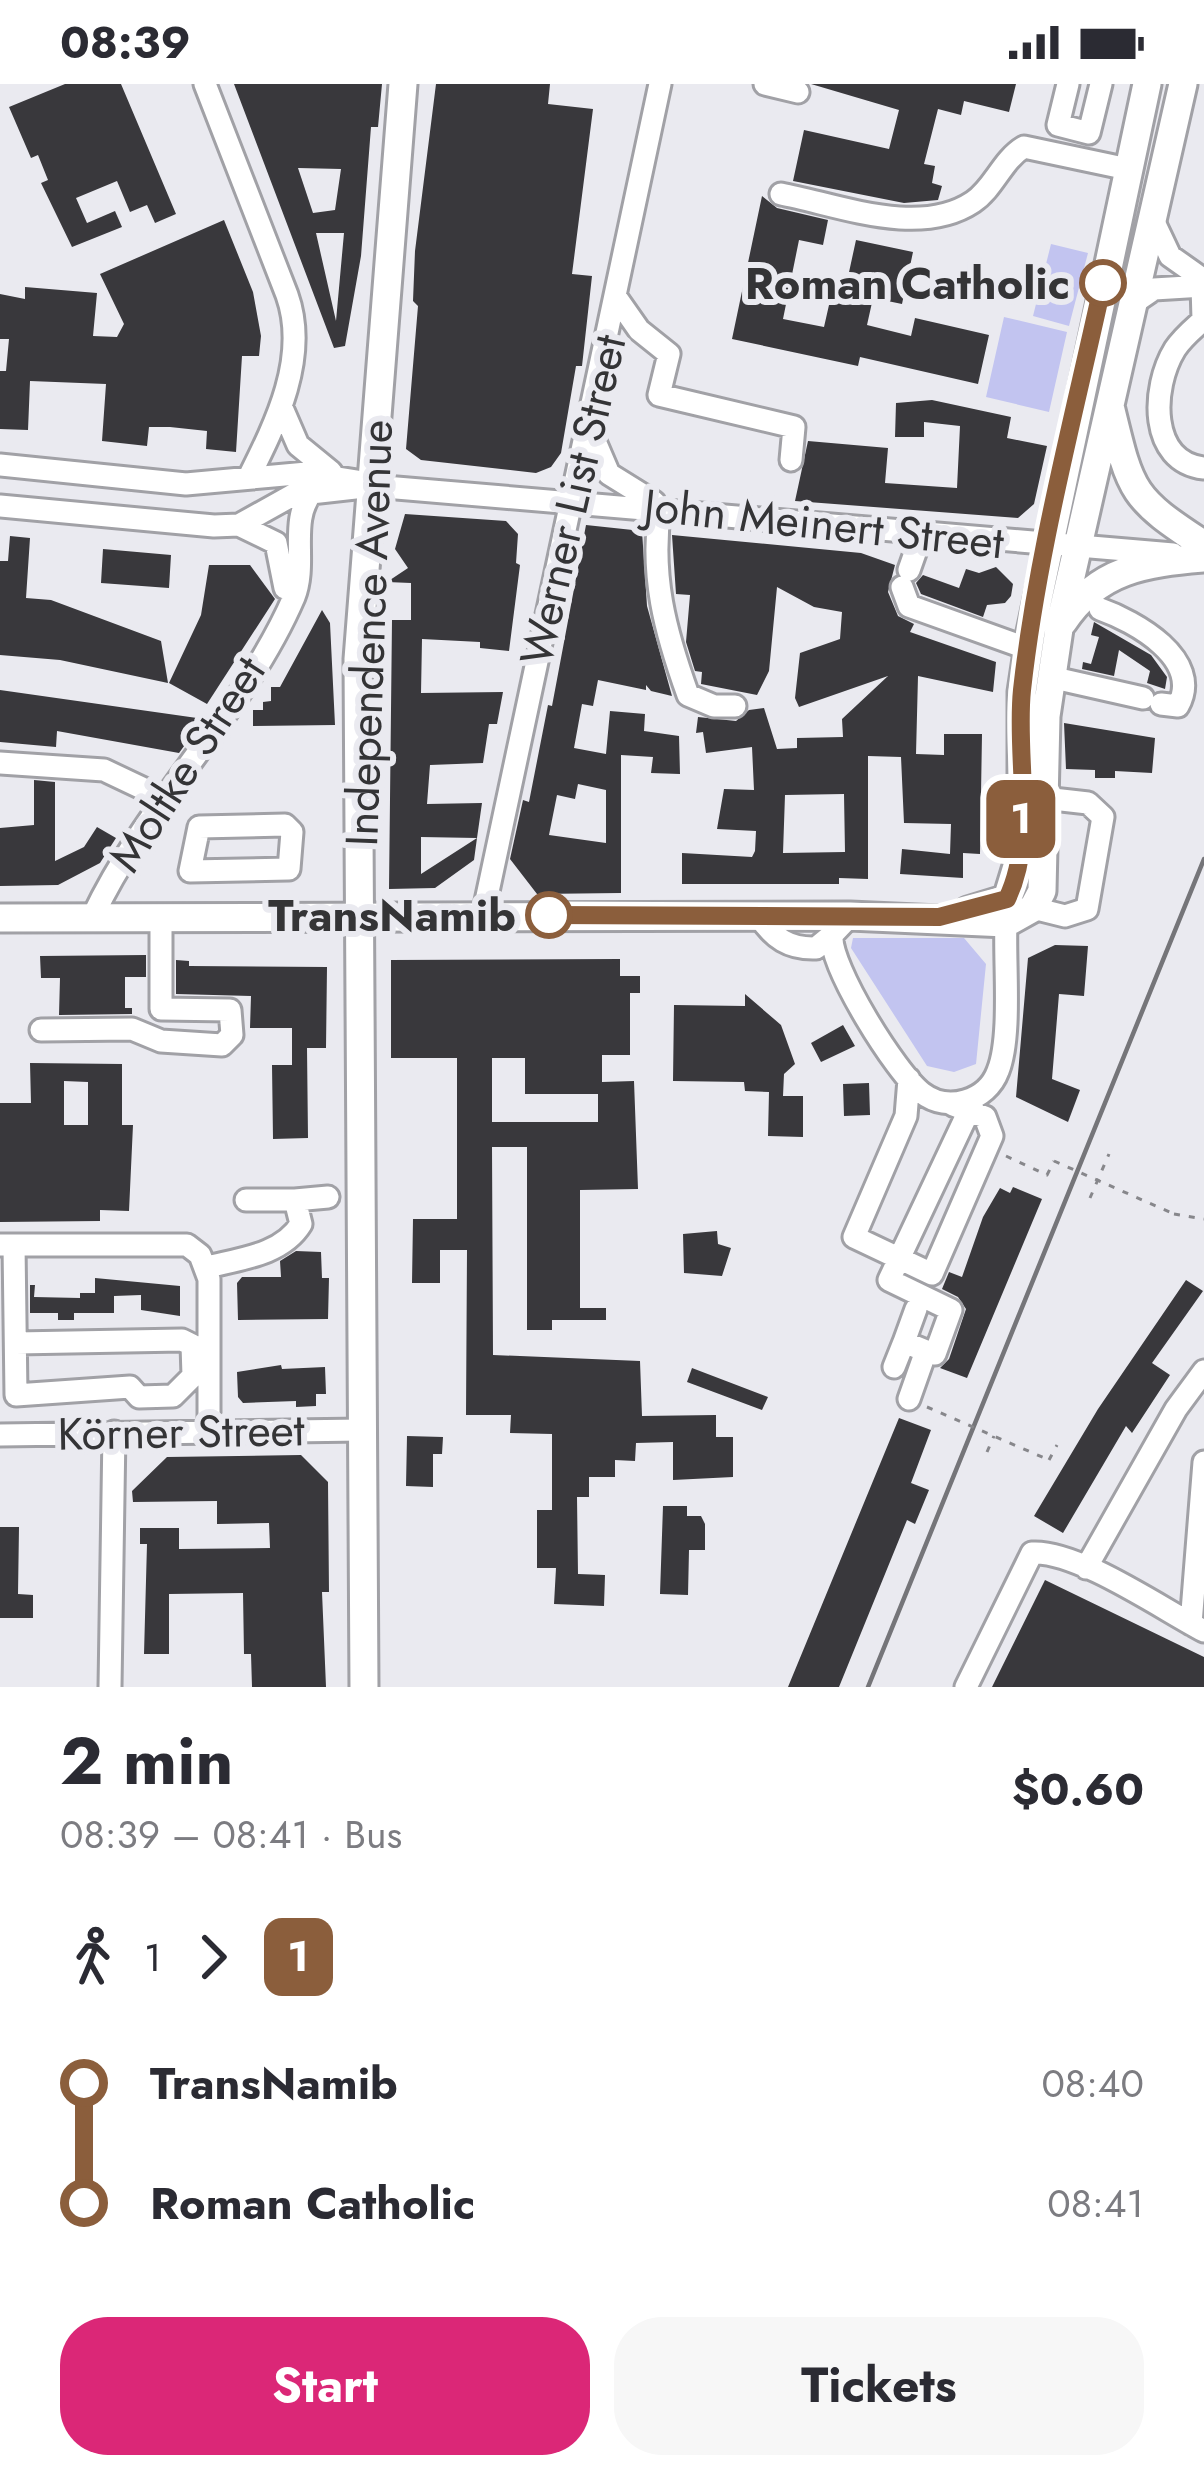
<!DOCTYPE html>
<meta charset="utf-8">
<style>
:root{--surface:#fff;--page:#f7f7f7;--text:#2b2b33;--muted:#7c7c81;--accent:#db2777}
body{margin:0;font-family:Jost,sans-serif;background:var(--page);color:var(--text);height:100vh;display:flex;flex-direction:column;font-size:45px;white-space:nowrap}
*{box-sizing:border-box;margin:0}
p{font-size:39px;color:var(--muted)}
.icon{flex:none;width:66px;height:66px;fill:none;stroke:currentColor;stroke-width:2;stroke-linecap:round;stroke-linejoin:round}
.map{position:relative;height:1603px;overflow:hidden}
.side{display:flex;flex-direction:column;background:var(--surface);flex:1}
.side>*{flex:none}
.badge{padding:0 24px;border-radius:18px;font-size:42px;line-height:78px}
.map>.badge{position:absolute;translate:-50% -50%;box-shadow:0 0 0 6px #fff}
.legs{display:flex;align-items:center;gap:18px;height:132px;padding:0 60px;font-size:39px}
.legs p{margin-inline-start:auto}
.overview{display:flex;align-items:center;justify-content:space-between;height:204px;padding:0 60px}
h1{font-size:66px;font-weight:700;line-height:90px}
.action{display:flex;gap:24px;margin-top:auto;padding:24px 60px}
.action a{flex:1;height:138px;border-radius:48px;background:var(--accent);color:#fff;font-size:48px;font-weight:700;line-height:138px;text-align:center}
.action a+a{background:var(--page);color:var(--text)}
ul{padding:0 60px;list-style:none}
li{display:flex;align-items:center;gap:42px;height:120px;font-size:45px}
li i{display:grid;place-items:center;width:18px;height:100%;margin:0 15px;background:currentColor}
li i::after{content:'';width:30px;height:30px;margin:-15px;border:9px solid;border-radius:50%;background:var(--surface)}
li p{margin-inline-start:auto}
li:first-child i{background:linear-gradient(#0000 50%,currentColor 0)}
li:last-child i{background:linear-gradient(currentColor 50%,#0000 0)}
.status{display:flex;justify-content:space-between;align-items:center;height:84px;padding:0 60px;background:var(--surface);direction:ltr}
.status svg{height:33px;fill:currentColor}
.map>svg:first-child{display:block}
</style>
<div class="status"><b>08:39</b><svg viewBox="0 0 49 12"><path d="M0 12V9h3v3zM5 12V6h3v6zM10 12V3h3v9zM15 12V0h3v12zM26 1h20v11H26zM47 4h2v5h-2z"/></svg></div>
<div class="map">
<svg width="1204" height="1603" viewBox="0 0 1204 1603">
<rect width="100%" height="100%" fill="#eaeaf0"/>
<path fill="#c2c4f0" d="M 1051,160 L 1088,169 L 1069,242 L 1033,232 Z
M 1004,233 L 1067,248 L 1049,328 L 986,313 Z
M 853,854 L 964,854 L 986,880 L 976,980 L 954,988 L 927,982 L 851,864 Z"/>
<path fill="#39383c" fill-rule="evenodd" d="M 65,0 L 121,0 L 176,130 L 155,139 L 147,121 L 130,128 L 117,97 L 76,114 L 87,139 L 115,127 L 122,143 L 72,163 L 41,99 L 48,96 L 38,71 L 31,74 L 9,23 Z
M 234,0 L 382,0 L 378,43 L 371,43 L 361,172 L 345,262 L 334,264 ZM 298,84 L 341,85 L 335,126 L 313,129 ZM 316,149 L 344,149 L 336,237 Z
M 436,0 L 550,0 L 548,20 L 593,25 L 572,190 L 592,192 L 582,282 L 576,282 L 561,369 L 551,383 L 536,389 L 421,376 L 406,365 L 418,222 L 413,217 L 415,167 Z
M 811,0 L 1016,0 L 1009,28 L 964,17 L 961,31 L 938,25 L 924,80 L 935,82 L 932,99 L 942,102 L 938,116 L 904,119 L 793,97 L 804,46 L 889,65 L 899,26 Z
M 762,112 L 777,124 L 828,136 L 823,161 L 799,156 L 783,235 L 824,243 L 834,199 L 846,202 L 856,156 L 913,168 L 902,220 L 873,214 L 867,241 L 911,252 L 915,234 L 989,251 L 978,300 L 860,273 L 858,282 L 732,255 Z
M 224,136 L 253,208 L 261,252 L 259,272 L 242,272 L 236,368 L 206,365 L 207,347 L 170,343 L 149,343 L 147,362 L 102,357 L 106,300 L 30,297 L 28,346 L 0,345 L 0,287 L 6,287 L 9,255 L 0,255 L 0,210 L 25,215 L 25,203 L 97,209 L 93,252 L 117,253 L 124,240 L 100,190 Z
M 932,316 L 1011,333 L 1007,354 L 1047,362 L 1034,420 L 1018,434 L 795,417 L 808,357 L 888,364 L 885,399 L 957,404 L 960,342 L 924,338 L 924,353 L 895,353 L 896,319 Z
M 405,430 L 506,437 L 518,450 L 516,479 L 520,481 L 509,567 L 480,564 L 480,558 L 422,555 L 421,609 L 503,608 L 497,640 L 489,640 L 483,679 L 430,681 L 427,720 L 482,719 L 477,754 L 421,753 L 421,790 L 477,754 L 474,776 L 435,804 L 389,805 L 392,536 L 411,536 L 411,499 L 387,498 L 408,484 L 395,465 Z
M 586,441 L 642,447 L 647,522 L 672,612 L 651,607 L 646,601 L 646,606 L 598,596 L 593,622 L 582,620 L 574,664 L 606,670 L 610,627 L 645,630 L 644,647 L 679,652 L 680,690 L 651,689 L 653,673 L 621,671 L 621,809 L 537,810 L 510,775 L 523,716 L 529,718 L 548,621 L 552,622 ZM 578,700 L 606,706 L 606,759 L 549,751 L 557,711 L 575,715 Z
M 672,451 L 861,469 L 895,481 L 888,508 L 898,532 L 914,540 L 910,548 L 996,578 L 993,608 L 918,592 L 916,670 L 944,671 L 944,650 L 982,650 L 980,770 L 963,769 L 963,794 L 900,790 L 902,765 L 950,770 L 951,740 L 904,739 L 901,673 L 868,672 L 868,795 L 839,794 L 839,800 L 682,800 L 682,769 L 752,773 L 755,767 L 756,747 L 717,745 L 724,705 L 754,706 L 752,663 L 706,669 L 703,648 L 696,649 L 698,633 L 736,637 L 749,626 L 764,624 L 777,665 L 797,664 L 797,654 L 843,653 L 842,635 L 888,592 L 799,623 L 795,614 L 800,569 L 840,555 L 842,528 L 814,523 L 777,503 L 769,587 L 757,611 L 701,600 L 702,588 L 695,587 L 686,558 L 690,511 L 676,510 ZM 844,710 L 845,768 L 783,769 L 785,711 Z
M 10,452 L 30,454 L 26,514 L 51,516 L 161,557 L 168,599 L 60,576 L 0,571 L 0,477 L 8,477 Z
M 103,465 L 171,471 L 169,504 L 101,499 Z
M 209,481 L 250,481 L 275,515 L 207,620 L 169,599 L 201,531 Z
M 996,483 L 1013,500 L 1011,512 L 1005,519 L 987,521 L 983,533 L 921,510 L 916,499 L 923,491 L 959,504 L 966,485 L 979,489 Z
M 322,526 L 330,539 L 335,641 L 253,642 L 253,626 L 263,626 L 263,618 L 271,617 L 271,603 L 280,603 Z
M 1094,538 L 1151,571 L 1167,593 L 1165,605 L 1147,599 L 1150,587 L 1119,566 L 1114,592 L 1082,585 L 1083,578 L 1091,580 L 1099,553 L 1091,551 Z
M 0,606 L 197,634 L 195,647 L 179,669 L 57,647 L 56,663 L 0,658 Z
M 1064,639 L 1155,654 L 1152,689 L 1115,687 L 1115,694 L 1095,694 L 1095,686 L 1066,685 Z
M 34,696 L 55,698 L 55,777 L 84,763 L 97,743 L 116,754 L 100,779 L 58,801 L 0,802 L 0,744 L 34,741 Z
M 1055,861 L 1088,862 L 1084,912 L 1059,910 L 1052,995 L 1080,1006 L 1068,1038 L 1016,1013 L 1028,874 Z
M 146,871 L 146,893 L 125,893 L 125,924 L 132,924 L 132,930 L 59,931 L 60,894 L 41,894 L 40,872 Z
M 620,875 L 620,892 L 640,892 L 640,909 L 630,909 L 630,971 L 602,971 L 602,998 L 634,997 L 638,1105 L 580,1106 L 580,1224 L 606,1224 L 606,1236 L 552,1236 L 552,1246 L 527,1246 L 527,1063 L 492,1063 L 493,1271 L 640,1277 L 642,1332 L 716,1331 L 716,1353 L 733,1353 L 733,1393 L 673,1396 L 673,1358 L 636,1359 L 635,1377 L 615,1376 L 615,1393 L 589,1393 L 589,1413 L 577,1413 L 578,1490 L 605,1491 L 604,1522 L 554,1520 L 556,1484 L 537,1484 L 537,1426 L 552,1426 L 552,1350 L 510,1349 L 511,1331 L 466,1331 L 467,1166 L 440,1166 L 440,1199 L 412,1199 L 413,1135 L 457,1135 L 457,974 L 391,974 L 391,876 ZM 492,974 L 525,974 L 525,1010 L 598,1010 L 598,1038 L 492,1038 Z
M 176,876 L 189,877 L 189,882 L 327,883 L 326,964 L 307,964 L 308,1054 L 273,1055 L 272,981 L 292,981 L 292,944 L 250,944 L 251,912 L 176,910 Z
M 745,910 L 781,941 L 795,980 L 784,990 L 783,1012 L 803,1012 L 803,1053 L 768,1052 L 769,1008 L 745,1007 L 744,998 L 673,997 L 674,921 L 745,922 Z
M 843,941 L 855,962 L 821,978 L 811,959 Z
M 30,979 L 122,980 L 122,1041 L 133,1041 L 129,1127 L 100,1126 L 100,1137 L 0,1138 L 0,1019 L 31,1019 ZM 64,997 L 88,998 L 88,1041 L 64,1041 Z
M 869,999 L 870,1031 L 844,1032 L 843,1000 Z
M 1013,1103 L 1042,1115 L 967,1294 L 940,1284 L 949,1275 L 966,1225 L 958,1213 L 942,1205 L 949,1188 L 962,1193 L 983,1133 L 1000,1104 L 1010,1109 Z
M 717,1147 L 718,1160 L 731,1164 L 722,1192 L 684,1189 L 683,1150 Z
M 296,1167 L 321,1168 L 322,1194 L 329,1194 L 328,1235 L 238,1236 L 237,1199 L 242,1193 L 281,1193 L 280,1177 Z
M 95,1194 L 180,1202 L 180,1232 L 141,1226 L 141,1211 L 114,1212 L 114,1229 L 74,1229 L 74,1236 L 58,1236 L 58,1229 L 30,1229 L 30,1201 L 35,1201 L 34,1213 L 80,1214 L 80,1209 L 95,1209 Z
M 1186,1196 L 1203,1207 L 1152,1279 L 1170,1291 L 1132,1349 L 1126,1342 L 1063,1449 L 1034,1432 L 1098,1325 Z
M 281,1281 L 282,1285 L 325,1283 L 326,1310 L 316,1310 L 316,1322 L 296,1323 L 296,1317 L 243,1319 L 238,1313 L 237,1288 Z
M 692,1284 L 768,1313 L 762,1326 L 687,1298 Z
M 899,1334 L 931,1346 L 911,1399 L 929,1406 L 915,1440 L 907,1436 L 839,1603 L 788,1603 Z
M 407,1352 L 443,1353 L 442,1370 L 433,1370 L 433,1403 L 406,1402 Z
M 301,1371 L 328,1398 L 329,1508 L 322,1508 L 326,1603 L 252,1603 L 251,1570 L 244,1570 L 243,1509 L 169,1510 L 169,1570 L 144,1570 L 147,1460 L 140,1460 L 140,1444 L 179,1444 L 179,1465 L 270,1464 L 269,1439 L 217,1440 L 217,1417 L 133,1418 L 132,1407 L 167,1373 Z
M 663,1422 L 687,1422 L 687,1432 L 701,1432 L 705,1440 L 705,1466 L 689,1466 L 688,1511 L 660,1510 Z
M 0,1443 L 19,1443 L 18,1510 L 33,1511 L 33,1534 L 0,1534 Z
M 1045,1496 L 1204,1573 L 1204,1603 L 992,1603 Z"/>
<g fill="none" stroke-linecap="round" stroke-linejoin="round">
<defs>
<path id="minor" d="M 205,0 L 287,211 C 309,273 276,339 249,393
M 765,0 L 798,8
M 1068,0 L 1058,41 L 1089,49 L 1101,0
M 781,110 C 839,121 919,154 973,118 C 994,104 1002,76 1024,63 L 1128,85
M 1153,136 L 1170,172 L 1204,196
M 1202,201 L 1203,236 C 1193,245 1182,254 1175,265 C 1151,304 1149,378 1204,384
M 618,216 L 639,246 L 669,270 L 659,311 L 794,343 L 791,376
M 1132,220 L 1154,205 L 1204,202
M 282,324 L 298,361 L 331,388
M 588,341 L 609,390 L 654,418
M 0,381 L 186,400 L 307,389 L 357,397
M 0,422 L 214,442 L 239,441 L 293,411 L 373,402 L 1173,470
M 660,424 C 650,491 665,547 688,611 L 714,622 L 735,622
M 239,441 L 276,459 L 285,504
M 909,486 L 922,449
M 902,503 L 909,522 L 1029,565
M 1100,525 C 1134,537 1204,575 1178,622 L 1161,620
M 1050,593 L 1143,614
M 0,679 L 104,686 L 163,714
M 285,741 L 292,748 L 289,785 L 190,787 L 199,743 Z
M 1033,824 L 1065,832 L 1087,825 L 1103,733 L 1088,719 L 1044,714
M 483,831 L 660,0
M 93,832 C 146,719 246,625 294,513 C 308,478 288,436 313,407
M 759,832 C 773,854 789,865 816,864 L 832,851
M 850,832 L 832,851 C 829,882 896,989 922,1009 C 948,1029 987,1017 998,987 C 1012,952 1004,878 1006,839 L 1001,825
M 41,946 L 132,945 L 161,957 L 222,961 L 232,951 L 230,926 L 161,925 L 161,832
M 909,995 L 906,1032 L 854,1153 L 932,1190 L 992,1052 L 985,1033 L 953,1021
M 295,1116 L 328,1113
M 1,1161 L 187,1161 L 200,1171 L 209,1195 L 209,1345
M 14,1161 L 16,1311 L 130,1303 L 139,1313 L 173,1312 L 193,1292 L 192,1261 L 182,1256 L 16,1259
M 207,1183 C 239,1175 282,1171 301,1140 L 295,1116 L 246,1116
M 916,1225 L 904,1258 L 926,1267
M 894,1283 L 904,1258
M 909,1315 L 926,1267 L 935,1270 L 951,1226 L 889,1196 L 973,1018
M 0,1351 L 362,1346
M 1086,1484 L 1176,1325 L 1204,1287
M 1191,1540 L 1204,1378
M 110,1603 L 114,1348
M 966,1603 L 1032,1469 C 1077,1466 1162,1525 1204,1547"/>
<path id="major" d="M 1111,326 C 1131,409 1132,414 1204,461
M 1063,538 C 1098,485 1145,479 1204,474
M 968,827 L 1007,815 L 1022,766 L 1022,608 L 1031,548 L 1147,0
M 0,834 L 850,832 L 1006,839 L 1033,824 L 1042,807 L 1046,632 L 1059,545 L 1183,0
M 364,1603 L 358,575 L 403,0"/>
</defs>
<use href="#minor" stroke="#a1a1a6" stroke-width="27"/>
<use href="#major" stroke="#a1a1a6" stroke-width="33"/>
<path stroke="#87878b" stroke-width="3" stroke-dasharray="6 9" stroke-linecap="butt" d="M 1006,1072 L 1047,1091 L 1054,1077
M 1090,1114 L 1109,1070
M 1174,1130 L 1204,1135
M 987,1368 L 994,1352
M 1049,1376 L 1057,1361"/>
<use href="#minor" stroke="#fff" stroke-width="21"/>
<use href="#major" stroke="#fff" stroke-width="27"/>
<path stroke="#757579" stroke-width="4.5" d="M 868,1603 L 1204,775"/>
<path stroke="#87878b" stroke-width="3" stroke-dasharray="6 9" stroke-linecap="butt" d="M 1054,1077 L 1174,1130
M 927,1323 L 1049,1376"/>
</g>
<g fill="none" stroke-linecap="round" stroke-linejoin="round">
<defs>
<path id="line-1" d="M 549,831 L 939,833 L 1007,815 C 1037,753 1015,673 1022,606 C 1037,470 1074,332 1103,199"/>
</defs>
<use href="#line-1" stroke="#fff" stroke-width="27"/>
<use href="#line-1" stroke="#8b5e3c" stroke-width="18"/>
</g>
<g fill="#fff" stroke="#8b5e3c" stroke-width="6">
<circle cx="1103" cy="199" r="21"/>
<circle cx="549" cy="831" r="21"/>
</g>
<g text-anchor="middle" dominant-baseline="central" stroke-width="12" stroke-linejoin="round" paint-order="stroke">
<g font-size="45" font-weight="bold" fill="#343436" stroke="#eaeaf0" text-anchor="end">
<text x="1070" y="199">Roman Catholic</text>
<text x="516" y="831">TransNamib</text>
</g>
<g font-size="45" fill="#343436" stroke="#eaeaf0">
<text transform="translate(573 416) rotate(-77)">Werner List Street</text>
<text transform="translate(824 440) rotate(6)">John Meinert Street</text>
<text transform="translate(369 549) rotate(-88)">Independence Avenue</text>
<text transform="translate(187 680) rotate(-57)">Moltke Street</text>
<text transform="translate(181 1348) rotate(-1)">Körner Street</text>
</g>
</g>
</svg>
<b class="badge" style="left:1021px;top:735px;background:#8b5e3c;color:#fff">1</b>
</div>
<section class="side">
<div class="overview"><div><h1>2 min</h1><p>08:39 – 08:41 · Bus</p></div><b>$0.60</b></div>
<div class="legs"><svg class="icon" aria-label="walk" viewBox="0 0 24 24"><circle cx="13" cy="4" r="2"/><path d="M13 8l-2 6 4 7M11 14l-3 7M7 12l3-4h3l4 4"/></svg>1<svg class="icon" aria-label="forward" viewBox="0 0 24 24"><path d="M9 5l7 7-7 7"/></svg><b class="badge" style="background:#8b5e3c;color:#fff">1</b></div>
<ul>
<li><i style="color:#8b5e3c"></i><b>TransNamib</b><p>08:40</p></li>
<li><i style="color:#8b5e3c"></i><b>Roman Catholic</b><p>08:41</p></li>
</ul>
<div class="action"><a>Start</a><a>Tickets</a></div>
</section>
